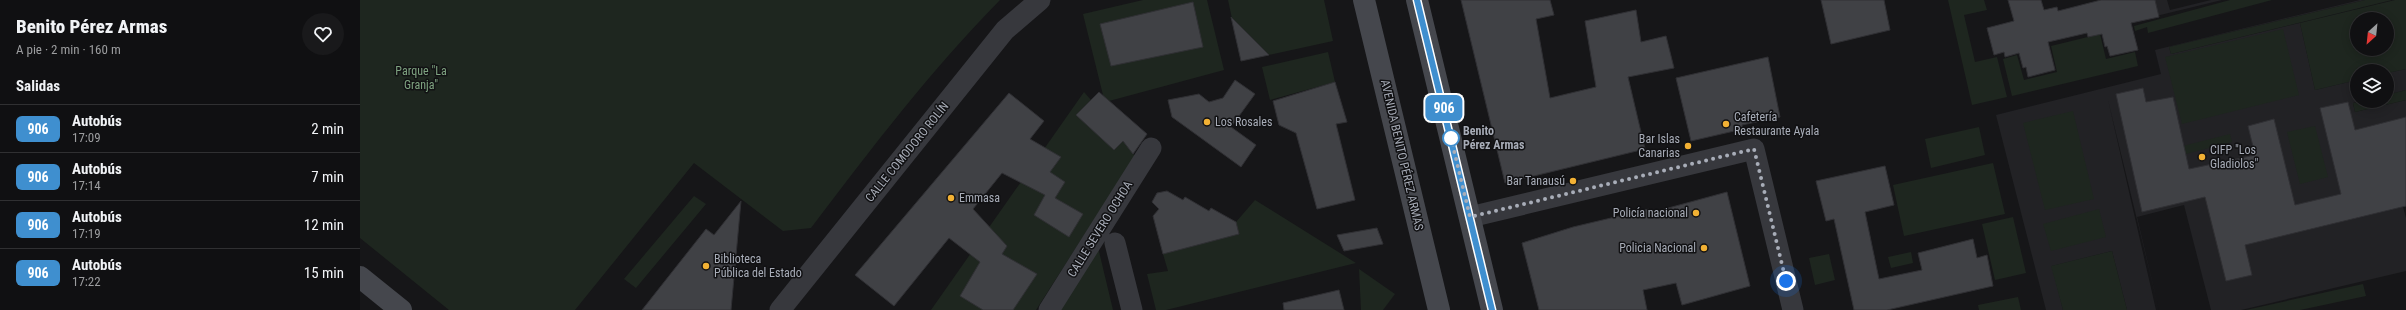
<!DOCTYPE html>
<html lang="es">
<meta charset="utf-8">
<style>
:root{--surface:#101012;--page:#19191b;--text:#f1f3f6;--muted:#9c9d9f;--line:#303032}
body{margin:0;font-family:"Roboto Condensed",sans-serif;background:var(--page);color:var(--text);height:100vh;display:flex;flex-direction:column;font-size:15px;white-space:nowrap}
*{box-sizing:border-box;margin:0}
p{font-size:13px;color:var(--muted)}
.icon{flex:none;width:22px;height:22px;fill:none;stroke:currentColor;stroke-width:2;stroke-linecap:round;stroke-linejoin:round}
.map{position:relative;flex:1;overflow:hidden}
.panel{display:flex;flex-direction:column;background:var(--surface);width:360px}
.panel>*{flex:none}
.badge{padding:0 8px;border-radius:6px;font-size:14px;line-height:26px}
.needle{width:26px;rotate:207deg}
.controls{position:absolute;left:1990px;top:12px;display:grid;gap:8px}
.controls a{display:grid;place-items:center;width:44px;height:44px;border-radius:50%;background:var(--surface);box-shadow:0 2px 10px #0003,0 0 0 1px var(--line);font-size:20px}
.you{position:absolute;width:20px;height:20px;margin:-10px;border:3px solid #fff;border-radius:50%;background:#1a73e8;box-shadow:0 0 0 6px #1a73e833}
.map>.badge{position:absolute;translate:-50% -50%;box-shadow:0 0 0 2px #fff}
h2{padding:0 16px;font-size:15px;line-height:36px}
.round{display:grid;place-items:center;flex:none;width:42px;height:42px;border-radius:21px;background:var(--page)}
.head{display:flex;align-items:center;justify-content:space-between;height:68px;padding:0 16px}
h1{font-size:19px;font-weight:800;line-height:30px}
ul{padding:0;list-style:none}
li{display:flex;align-items:center;gap:12px;height:48px;padding:0 16px;border-top:1px solid var(--line)}
li div{flex:1}
li b{display:block;font-size:15px}
li em{font-style:normal}
li .badge{min-width:44px;font-weight:700;text-align:center}
main{display:flex;flex:1;min-height:0}
.map>svg:first-child{display:block}
</style>
<main>
<section class="panel">
<div class="head"><div><h1>Benito Pérez Armas</h1><p>A pie · 2 min · 160 m</p></div><a class="round"><svg class="icon" aria-label="heart" viewBox="0 0 24 24"><path d="M12 20l-8-8c-3-5 5-10 8-4 3-6 11-1 8 4z"/></svg></a></div>
<h2>Salidas</h2>
<ul>
<li><span class="badge" style="background:#3f8fcf;color:#fff">906</span><div><b>Autobús</b><p>17:09</p></div><em>2 min</em></li>
<li><span class="badge" style="background:#3f8fcf;color:#fff">906</span><div><b>Autobús</b><p>17:14</p></div><em>7 min</em></li>
<li><span class="badge" style="background:#3f8fcf;color:#fff">906</span><div><b>Autobús</b><p>17:19</p></div><em>12 min</em></li>
<li><span class="badge" style="background:#3f8fcf;color:#fff">906</span><div><b>Autobús</b><p>17:22</p></div><em>15 min</em></li>
</ul>
</section>
<div class="map">
<svg width="2046" height="310" viewBox="0 0 2046 310">
<rect width="100%" height="100%" fill="#161618"/>
<path fill="#222225" d="M 1788,0 L 1807,0 L 1810,10 L 1851,0 L 1862,0 L 1792,17 Z
M 2000,0 L 2005,0 L 1809,47 L 1811,54 L 2035,0 L 1940,23 L 1955,90 L 1997,80 L 1997,101 L 2002,101 L 1993,103 L 1995,112 L 2046,100 L 2046,117 L 1995,130 L 1988,102 L 1960,108 L 1981,194 L 1935,205 L 1914,120 L 1888,126 L 1895,155 L 1809,174 L 1822,141 L 1813,97 L 1786,102 L 1783,88 L 1782,212 L 1845,197 L 1866,281 L 1892,275 L 1885,245 L 2043,207 L 2046,218 L 2046,271 L 1881,310 L 1851,310 L 1824,205 L 1777,217 L 1799,310 L 1748,100 L 1796,310 L 1767,310 L 1752,251 L 1692,266 L 1703,310 L 1686,310 L 1636,115 L 1801,74 L 1795,50 Z
M 2046,69 L 2046,90 L 2027,95 L 2027,73 Z"/>
<path fill="#1e261f" fill-rule="evenodd" d="M 0,0 L 640,0 C 570,71 511,149 451,228 L 423,231 L 334,163 L 215,310 L 89,310 L 0,238 Z
M 783,0 L 847,0 L 864,70 L 749,101 L 743,95 L 723,14 Z
M 868,0 L 964,0 L 973,41 L 881,61 Z
M 1588,0 L 1624,0 L 1627,10 L 1604,15 L 1615,62 L 1637,57 L 1647,97 L 1612,105 Z
M 1870,0 L 1912,0 L 1788,33 L 1787,27 L 1775,31 L 1774,26 Z
M 2005,0 L 2032,0 L 1811,54 L 1809,47 Z
M 2035,0 L 2046,0 L 2046,69 L 2027,73 L 2027,71 L 1997,71 L 1997,80 L 1955,90 L 1940,23 ZM 1997,19 L 2027,19 L 2027,49 L 1997,49 Z
M 1923,29 L 1939,95 L 1822,124 L 1805,57 Z
M 1740,34 L 1746,59 L 1775,52 L 1778,66 L 1652,96 L 1643,59 L 1657,55 L 1664,80 L 1697,72 L 1691,46 Z
M 968,52 L 975,82 L 910,100 L 902,67 Z
M 2046,90 L 2046,100 L 1995,112 L 1993,103 L 2027,101 L 2027,95 Z
M 724,92 L 731,100 L 723,121 L 763,141 L 775,156 L 676,310 L 571,310 Z
M 1713,111 L 1734,199 L 1685,210 L 1663,123 Z
M 1955,126 L 1968,177 L 1940,184 L 1927,132 Z
M 1619,127 L 1625,155 L 1571,168 L 1565,139 Z
M 1870,134 L 1872,142 L 1822,155 L 1819,147 Z
M 1633,163 L 1645,214 L 1544,236 L 1533,185 Z
M 334,196 L 346,204 L 276,288 L 264,279 Z
M 895,200 L 996,263 L 806,310 L 796,310 L 787,274 L 808,271 L 803,254 L 879,234 L 876,222 Z
M 1739,209 L 1746,237 L 1691,251 L 1683,224 Z
M 1653,217 L 1666,273 L 1635,280 L 1622,224 Z
M 737,243 L 753,310 L 697,310 Z
M 1752,251 L 1767,310 L 1703,310 L 1691,266 Z
M 1551,252 L 1553,263 L 1531,268 L 1528,257 Z
M 1469,254 L 1475,280 L 1455,285 L 1449,258 Z
M 999,269 L 1035,294 L 1023,310 L 1001,310 Z
M 2003,284 L 2006,296 L 1940,310 L 1886,310 Z
M 1658,297 L 1661,310 L 1619,310 L 1618,305 Z"/>
<path fill="#404145" stroke="#303034" d="M 1101,0 L 1190,0 L 1194,15 L 1176,19 L 1190,98 L 1236,87 L 1225,21 L 1276,10 L 1281,42 L 1306,36 L 1314,68 L 1268,77 L 1285,149 L 1145,183 Z
M 1461,0 L 1524,0 L 1530,30 L 1471,44 Z
M 1648,0 L 1681,0 L 1684,10 L 1697,7 L 1698,11 L 1741,0 L 1795,0 L 1799,17 L 1771,23 L 1778,50 L 1750,56 L 1747,46 L 1745,47 L 1742,34 L 1728,37 L 1727,33 L 1688,42 L 1695,70 L 1668,77 L 1666,67 L 1663,68 L 1659,53 L 1645,57 L 1644,52 L 1634,55 L 1627,28 L 1654,21 Z
M 833,2 L 843,47 L 751,66 L 740,24 Z
M 871,17 L 909,55 L 881,61 Z
M 1408,57 L 1420,117 L 1382,125 L 1383,129 L 1331,141 L 1316,78 Z
M 875,80 L 895,94 L 871,127 L 896,145 L 881,167 L 812,117 L 808,100 L 839,94 L 849,102 L 863,98 Z
M 975,82 L 987,122 L 976,124 L 995,200 L 957,209 L 936,133 L 919,125 L 913,101 Z
M 1783,88 L 1786,102 L 1813,97 L 1829,169 L 1895,155 L 1888,126 L 1914,119 L 1935,205 L 1981,194 L 1960,108 L 1988,102 L 1995,130 L 2046,117 L 2046,206 L 1885,245 L 1892,275 L 1866,281 L 1845,197 L 1782,212 L 1756,94 Z
M 739,92 L 787,134 L 773,154 L 763,141 L 754,150 L 716,115 Z
M 649,93 L 684,121 L 670,139 L 701,157 L 690,172 L 705,182 L 695,198 L 723,214 L 709,237 L 674,215 L 685,195 L 642,173 L 613,209 L 647,246 L 642,254 L 677,274 L 653,310 L 623,310 L 600,296 L 620,262 L 589,238 L 534,306 L 495,275 Z
M 1525,166 L 1534,205 L 1505,212 L 1519,279 L 1562,270 L 1558,253 L 1613,239 L 1617,258 L 1627,255 L 1633,286 L 1527,310 L 1494,310 L 1474,219 L 1466,221 L 1456,181 Z
M 807,191 L 823,200 L 825,197 L 849,211 L 851,208 L 876,222 L 879,234 L 803,254 L 793,216 L 799,209 L 792,202 L 797,193 Z
M 1367,192 L 1390,286 L 1322,305 L 1316,283 L 1283,290 L 1287,310 L 1179,310 L 1162,243 L 1213,227 L 1289,209 L 1290,213 Z
M 381,201 L 371,310 L 282,310 L 346,229 L 354,235 Z
M 1017,228 L 1023,244 L 984,251 L 977,235 Z
M 979,290 L 984,310 L 924,310 L 923,303 Z"/>
<g fill="none" stroke-linecap="round" stroke-linejoin="round">
<path stroke="#37383d" stroke-width="21" d="M 1110,217 L 1394,149 L 1433,310
M 755,243 L 772,310
M 420,310 L 645,30 L 680,0
M 689,310 L 791,148"/>
<path stroke="#45474d" stroke-width="22" d="M 1004,0 L 1079,310
M 1057,0 L 1132,310
M 0,277 L 41,310"/>
</g>
<g fill="none" stroke-linecap="round" stroke-linejoin="round">
<defs>
<path id="line" d="M 1057,0 L 1132,310"/>
</defs>
<use href="#line" stroke="#fff" stroke-width="9"/>
<use href="#line" stroke="#3f8fcf" stroke-width="6"/>
<path stroke="#a8adb8" stroke-width="4" stroke-dasharray="0 7.2" d="M 1091,138 L 1110,217 L 1394,149 L 1426,281"/>
</g>
<g fill="#f2b134" stroke="#111113" stroke-width="1.5">
<circle cx="847" cy="122" r="4"/>
<circle cx="1366" cy="124" r="4"/>
<circle cx="1328" cy="146" r="4"/>
<circle cx="1842" cy="157" r="4"/>
<circle cx="1213" cy="181" r="4"/>
<circle cx="591" cy="198" r="4"/>
<circle cx="1336" cy="213" r="4"/>
<circle cx="1344" cy="248" r="4"/>
<circle cx="346" cy="266" r="4"/>
</g>
<circle fill="#fff" stroke="#3f8fcf" stroke-width="2" cx="1091" cy="138" r="8"/>
<g text-anchor="middle" dominant-baseline="central" stroke-width="3" stroke-linejoin="round" paint-order="stroke">
<g font-size="12" fill="#7fa381" stroke="#111113">
<text x="61" y="71">Parque "La<tspan x="61" dy="14">Granja"</tspan></text>
</g>
<g font-size="12" fill="#a8adb8" stroke="#111113" text-anchor="start">
<text x="1374" y="117">Cafetería<tspan x="1374" dy="14">Restaurante Ayala</tspan></text>
<text x="855" y="122">Los Rosales</text>
<text x="1320" y="139" text-anchor="end">Bar Islas<tspan x="1320" dy="14">Canarias</tspan></text>
<text x="1850" y="150">CIFP "Los<tspan x="1850" dy="14">Gladiolos"</tspan></text>
<text x="1205" y="181" text-anchor="end">Bar Tanausú</text>
<text x="599" y="198">Emmasa</text>
<text x="1328" y="213" text-anchor="end">Policía nacional</text>
<text x="1336" y="248" text-anchor="end">Policia Nacional</text>
<text x="354" y="259">Biblioteca<tspan x="354" dy="14">Pública del Estado</tspan></text>
</g>
<g font-size="12" font-weight="bold" fill="#a8adb8" stroke="#111113" text-anchor="start">
<text x="1103" y="131">Benito<tspan x="1103" dy="14">Pérez Armas</tspan></text>
</g>
<g font-size="12" fill="#a8adb8" stroke="#111113">
<text transform="translate(547 152) rotate(-51)">CALLE COMODORO ROLÍN</text>
<text transform="translate(1042 155) rotate(77)">AVENIDA BENITO PÉREZ ARMAS</text>
<text transform="translate(740 229) rotate(-58)">CALLE SEVERO OCHOA</text>
</g>
</g>
</svg>
<div class="controls">
<a><svg class="needle" viewBox="-14 -14 28 28"><path d="M0-13l5 13h-10z" fill="#e53935"/><path d="M0 13l5-13h-10z" fill="#9c9d9f"/></svg></a>
<a><svg class="icon" aria-label="layers" viewBox="0 0 24 24"><path d="M12 4l9 5-9 5-9-5zM3 14l9 5 9-5"/></svg></a>
</div>
<div class="you" style="left:1426px;top:281px"></div>
<b class="badge" style="left:1084px;top:108px;background:#3f8fcf;color:#fff">906</b>
</div>
</main>
